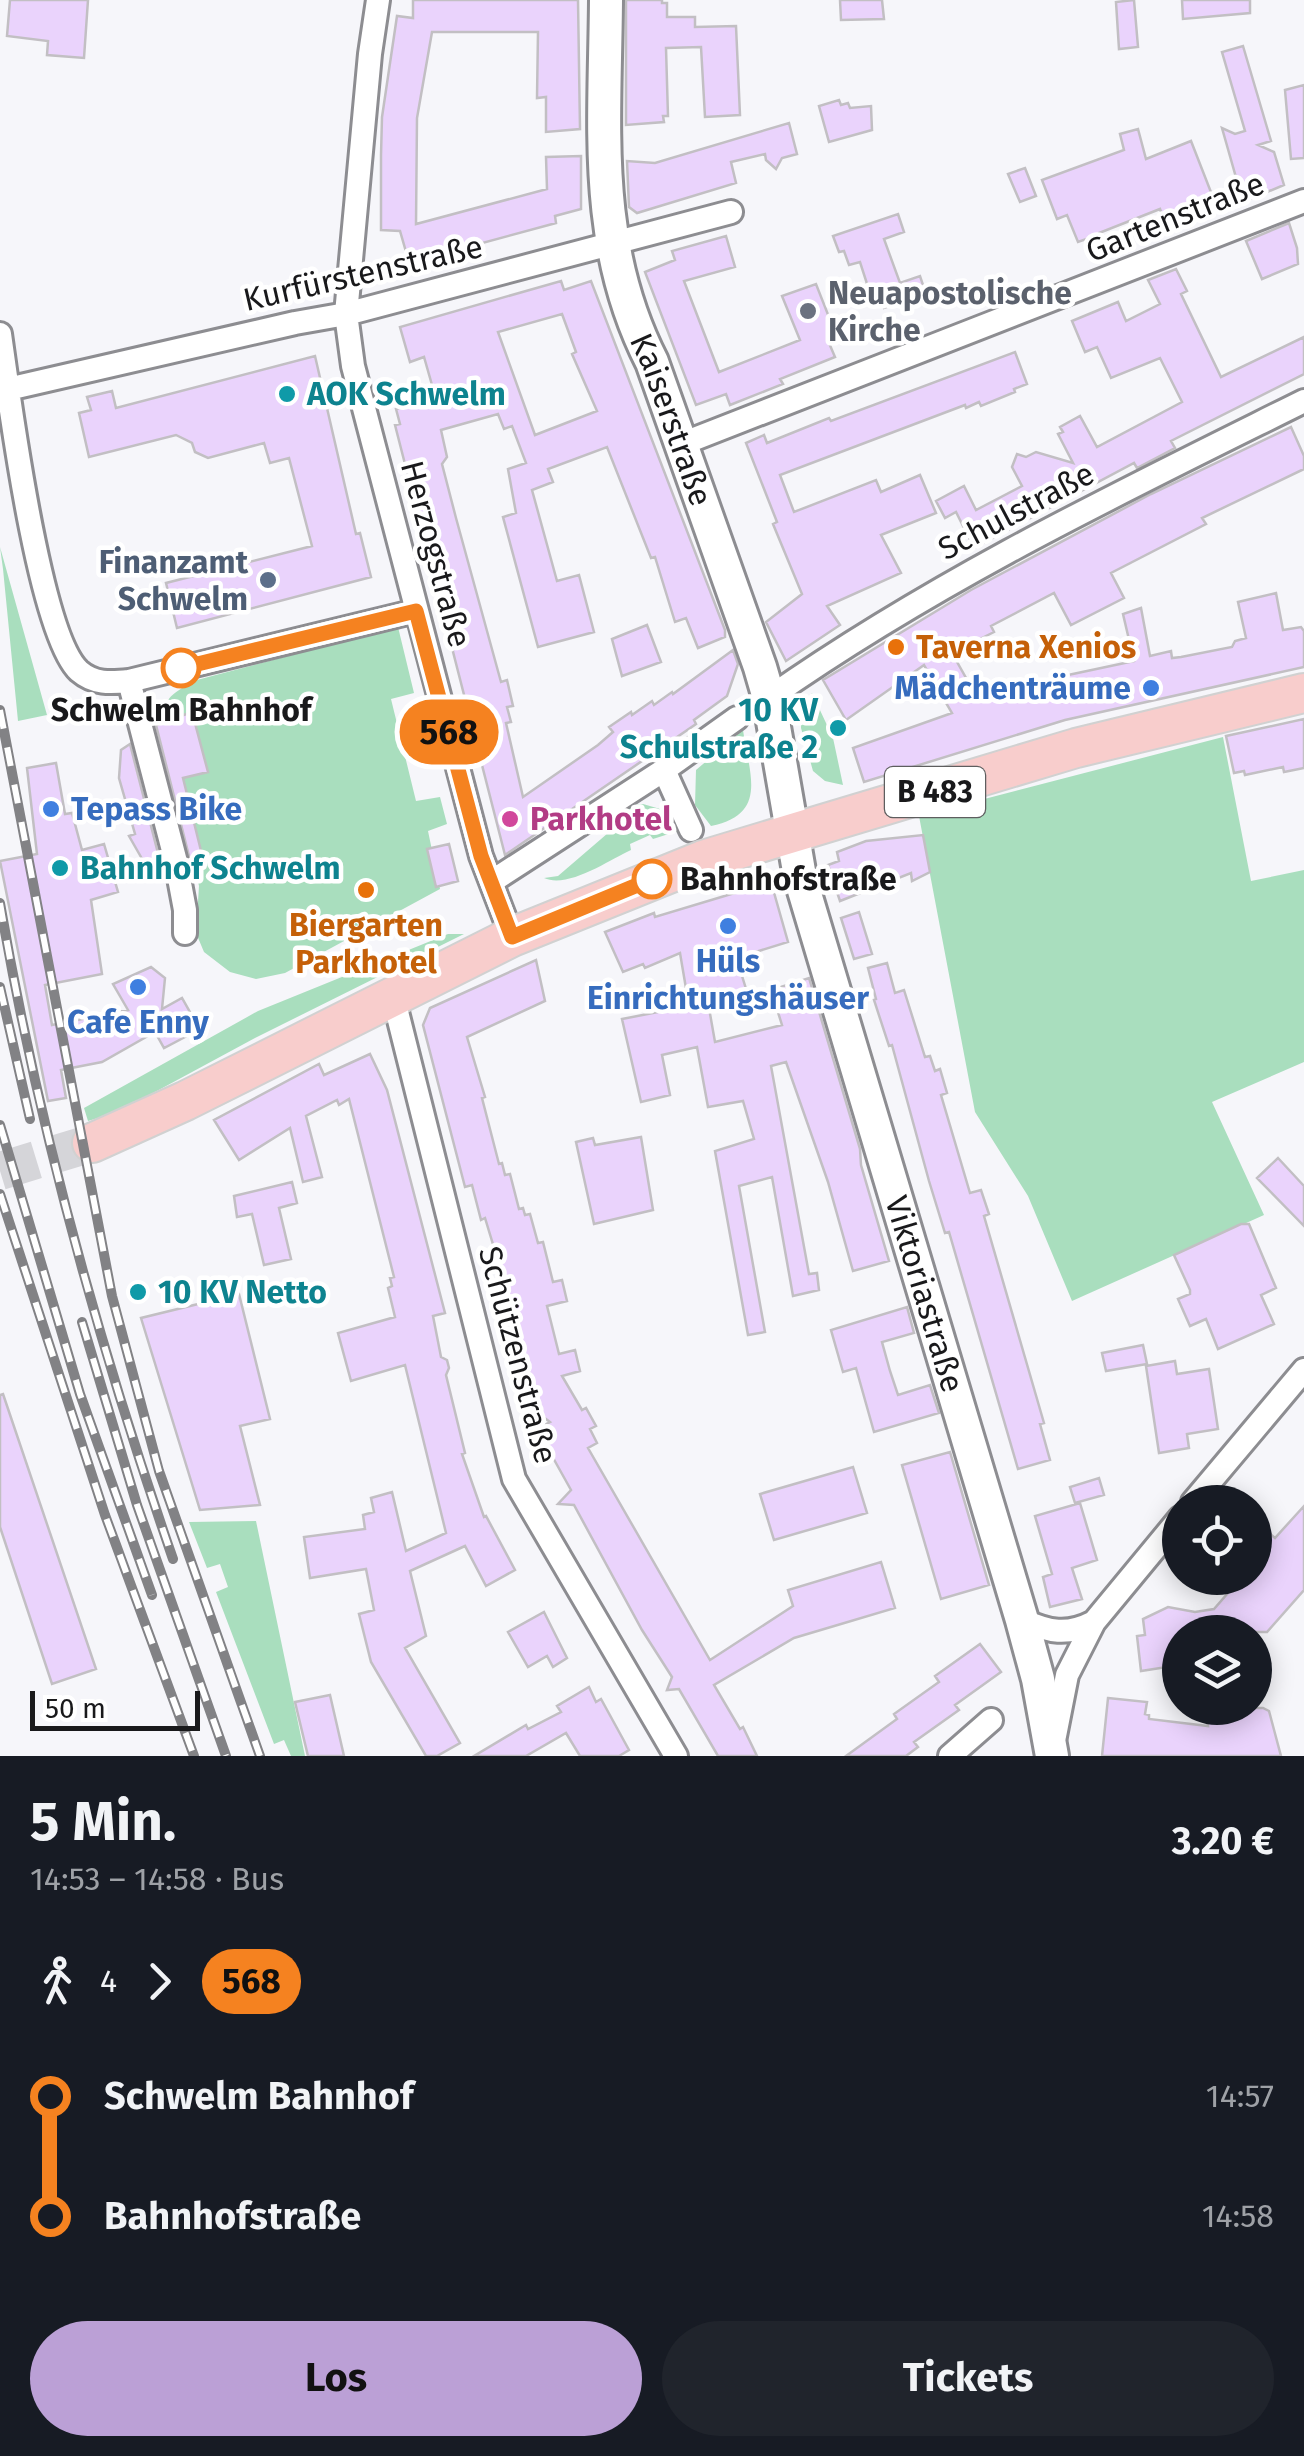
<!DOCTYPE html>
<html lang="de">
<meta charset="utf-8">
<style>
:root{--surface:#171b24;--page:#20242c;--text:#f1f3f6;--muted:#9ea1a6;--accent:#bba0d6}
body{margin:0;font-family:"Fira Sans",sans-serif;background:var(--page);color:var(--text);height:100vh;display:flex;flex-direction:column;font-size:38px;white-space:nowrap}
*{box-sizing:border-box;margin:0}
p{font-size:32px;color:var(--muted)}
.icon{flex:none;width:55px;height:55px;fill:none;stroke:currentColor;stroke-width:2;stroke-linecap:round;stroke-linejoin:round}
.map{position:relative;height:1756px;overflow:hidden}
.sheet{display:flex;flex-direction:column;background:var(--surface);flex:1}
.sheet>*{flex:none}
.badge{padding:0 20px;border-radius:32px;font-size:35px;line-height:65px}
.fabs{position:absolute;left:1162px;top:1485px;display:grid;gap:20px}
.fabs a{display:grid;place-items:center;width:110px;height:110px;border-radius:50%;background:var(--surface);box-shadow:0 5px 25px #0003;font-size:50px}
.scale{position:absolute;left:30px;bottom:25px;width:170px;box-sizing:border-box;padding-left:10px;border:5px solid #19191b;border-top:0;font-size:28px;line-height:35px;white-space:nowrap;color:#19191b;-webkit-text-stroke:8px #fff;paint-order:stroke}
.map>.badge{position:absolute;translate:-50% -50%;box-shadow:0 0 0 5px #fff}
.legs{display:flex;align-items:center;gap:15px;height:110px;padding:0 30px;font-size:32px}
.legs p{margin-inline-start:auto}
.summary{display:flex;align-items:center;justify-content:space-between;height:170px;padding:0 30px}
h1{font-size:55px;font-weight:700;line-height:75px}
.action{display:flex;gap:20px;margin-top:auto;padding:20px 30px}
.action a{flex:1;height:115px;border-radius:60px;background:var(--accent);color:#111;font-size:40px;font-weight:700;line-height:115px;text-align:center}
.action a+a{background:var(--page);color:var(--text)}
ul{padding:0 30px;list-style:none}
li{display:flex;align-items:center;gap:35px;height:120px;font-size:38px}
li i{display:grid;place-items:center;width:15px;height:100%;margin:0 12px;background:currentColor}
li i::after{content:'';width:25px;height:25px;margin:-12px;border:8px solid;border-radius:50%;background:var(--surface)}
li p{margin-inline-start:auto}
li:first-child i{background:linear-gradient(#0000 50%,currentColor 0)}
li:last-child i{background:linear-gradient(currentColor 50%,#0000 0)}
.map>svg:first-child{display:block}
</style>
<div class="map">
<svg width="1304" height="1756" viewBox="0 0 1304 1756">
<rect width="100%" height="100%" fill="#f6f6fa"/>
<path fill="#a9debe" d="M 0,547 L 47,715 L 18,721 L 3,569 Z
M 398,627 L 414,693 L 391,699 L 416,801 L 440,797 L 447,824 L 428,831 L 440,889 L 285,973 L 256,979 L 230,972 L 204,952 L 196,933 L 199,886 L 164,724 C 162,697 172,695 193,681 Z
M 812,693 L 833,738 L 843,785 L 825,781 L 813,771 L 801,728 L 801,712 Z
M 743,730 C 749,774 769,814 711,826 L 695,805 L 696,770 Z
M 1223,737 L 1251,881 L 1304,870 L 1304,1062 L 1212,1102 L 1264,1215 L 1072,1301 L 1028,1196 L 975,1112 L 919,816 Z
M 643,804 L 667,811 L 678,831 L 653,839 L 650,835 L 630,844 L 631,850 C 609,860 568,889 544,878 L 558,876 L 622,821 L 615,810 L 629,805 Z
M 448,934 L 464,934 L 255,1038 L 118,1112 L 88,1121 L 84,1108 L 258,1011 Z
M 256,1521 L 305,1756 L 291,1756 L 284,1740 L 274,1744 L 216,1592 L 228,1587 L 220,1564 L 207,1568 L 189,1522 Z"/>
<path fill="#ead3fc" stroke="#c2bfc3" stroke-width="2.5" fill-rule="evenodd" d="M 10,0 L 88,0 L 84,58 L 47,55 L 48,41 L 7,36 Z
M 413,0 L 578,0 L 580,129 L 546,132 L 546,97 L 537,98 L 538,32 L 432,32 L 417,118 L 416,224 L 547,189 L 546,157 L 581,156 L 581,209 L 555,216 L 556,223 L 416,261 L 416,268 L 411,269 L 400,231 L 381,230 L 381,155 L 382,117 L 397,16 L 413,18 Z
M 626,0 L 662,0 L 662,3 L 667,3 L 667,17 L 695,17 L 695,27 L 736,26 L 740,115 L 705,117 L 701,47 L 666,48 L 668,116 L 663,116 L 664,122 L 626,125 Z
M 840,0 L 882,0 L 884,19 L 841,20 Z
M 1134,0 L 1138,47 L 1119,49 L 1116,2 Z
M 1182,0 L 1250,0 L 1250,13 L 1183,19 Z
M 1243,46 L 1271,141 L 1258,145 L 1274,152 L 1284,185 L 1243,202 L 1222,128 L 1235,134 L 1245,131 L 1222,52 Z
M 1304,85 L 1304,158 L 1291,159 L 1285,90 Z
M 839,100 L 841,105 L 848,103 L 850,108 L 871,106 L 872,130 L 829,142 L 819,106 Z
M 789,123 L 797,154 L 782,158 L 776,169 L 766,160 L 765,154 L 731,162 L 736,183 L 637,213 L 629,207 L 627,161 L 655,163 Z
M 1138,129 L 1146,159 L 1191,141 L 1216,205 L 1166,225 L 1160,209 L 1099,233 L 1096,240 L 1089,238 L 1078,242 L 1067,215 L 1057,219 L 1042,180 L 1124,150 L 1120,134 Z
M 1025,168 L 1036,196 L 1020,202 L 1008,174 Z
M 898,214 L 904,232 L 884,239 L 900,283 L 920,276 L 926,294 L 884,308 L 878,290 L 870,293 L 860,262 L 849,265 L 844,251 L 839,252 L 833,236 Z
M 1289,223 L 1297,248 L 1298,264 L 1262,279 L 1246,241 Z
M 726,236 L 735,267 L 684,281 L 719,372 L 800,340 L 782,296 L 816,284 L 838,340 L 829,343 L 835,357 L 780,379 L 783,384 L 730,405 L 726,394 L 696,405 L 645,272 L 675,260 L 672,251 Z
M 1176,269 L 1187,291 L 1181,294 L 1221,377 L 1304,337 L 1304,374 L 1171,441 L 1175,448 L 1137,468 L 1134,463 L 974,548 L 956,512 L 945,518 L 936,501 L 964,486 L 976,510 L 1022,486 L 1012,467 L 1017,454 L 1026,457 L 1036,452 L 1073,463 L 1058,434 L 1063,432 L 1060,427 L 1080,416 L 1097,447 L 1182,402 L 1160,358 L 1111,378 L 1097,347 L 1085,352 L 1072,321 L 1118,302 L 1126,321 L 1160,304 L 1148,280 Z
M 561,281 L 564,290 L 591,281 L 725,630 L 725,637 L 698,648 L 686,618 L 675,622 L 655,557 L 651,558 L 607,447 L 548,469 L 553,482 L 532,490 L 557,581 L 579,575 L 594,632 L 538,647 L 503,517 L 516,513 L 508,469 L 526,463 L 512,426 L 504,429 L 498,414 L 441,430 L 447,457 L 442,464 L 456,518 L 501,682 L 507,680 L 513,706 L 507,707 L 511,722 L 506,723 L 523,797 L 598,745 L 613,732 L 609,727 L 631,712 L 632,715 L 652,701 L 654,705 L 672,692 L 673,694 L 733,650 L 738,664 L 727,696 L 694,720 L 696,724 L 505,855 L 395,425 L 400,424 L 396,409 L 436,399 L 424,357 L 410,362 L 400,327 ZM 562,314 L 576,352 L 572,354 L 597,411 L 535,435 L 498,332 Z
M 1015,352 L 1027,384 L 1014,389 L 1015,392 L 981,406 L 979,402 L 966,408 L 965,405 L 780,475 L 794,512 L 876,480 L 881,492 L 920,475 L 936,513 L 881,535 L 901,573 L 827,606 L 840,625 L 786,661 L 766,622 L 802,594 L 773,524 L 777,522 L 746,443 L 764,435 L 767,443 L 829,418 L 831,421 Z
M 315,356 L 356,534 L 360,533 L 371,577 L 177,628 L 166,583 L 312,546 L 289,458 L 270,463 L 264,443 L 208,458 L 195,452 L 192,443 L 176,435 L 89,457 L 79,413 L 91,410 L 87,397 L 112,391 L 116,408 Z
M 1291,427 L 1304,456 L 1304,469 L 1202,518 L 1206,524 L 1111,573 L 1124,598 L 1071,625 L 1054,593 L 991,626 L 994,632 L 952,653 L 978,699 L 1054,678 L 1134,661 L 1123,614 L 1141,608 L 1150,656 L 1171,651 L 1172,658 L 1181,657 L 1232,647 L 1235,641 L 1246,638 L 1238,602 L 1276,593 L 1283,630 L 1301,627 L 1304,631 L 1304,667 L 1065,720 L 864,782 L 853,748 L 952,713 L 924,665 L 846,720 L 823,680 L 971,590 L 1151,494 Z
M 647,625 L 661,662 L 622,676 L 612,639 Z
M 192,712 L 208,772 L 183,778 L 205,867 L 192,868 L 156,725 Z
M 1304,719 L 1304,768 L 1284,772 L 1283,767 L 1245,775 L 1244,771 L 1234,773 L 1226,736 Z
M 130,744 L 161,865 L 162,870 L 149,871 L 129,836 L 135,834 L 119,778 L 121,750 Z
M 56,763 L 65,814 L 72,813 L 82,850 L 104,844 L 118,892 L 91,900 L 102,974 L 45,985 L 52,1025 L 128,1010 L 113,984 L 151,967 L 165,978 L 162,1009 L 182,998 L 199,1028 L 186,1033 L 187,1036 L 164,1048 L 155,1032 L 102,1062 L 61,1070 L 66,1098 L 48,1101 L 0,861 L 37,854 L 27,768 Z
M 923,835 L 930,872 L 912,881 L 911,873 L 840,901 L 828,865 L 839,861 L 837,852 L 866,841 Z
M 449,844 L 458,881 L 436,887 L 427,849 Z
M 771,882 L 788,942 L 749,954 L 750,959 L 738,963 L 747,992 L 735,1001 L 709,1008 L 715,1042 L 782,1025 L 771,990 L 809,978 L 860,1149 L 861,1165 L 889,1261 L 853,1271 L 828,1182 L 786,1062 L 771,1066 L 809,1274 L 817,1273 L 819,1290 L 793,1296 L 772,1177 L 739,1186 L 765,1332 L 748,1335 L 715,1151 L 754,1139 L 743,1101 L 708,1107 L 697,1047 L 662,1055 L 670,1095 L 641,1102 L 622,1019 L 689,1006 L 680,953 L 645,968 L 643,964 L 623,972 L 605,932 L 654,913 L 655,917 Z
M 859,912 L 872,954 L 854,959 L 841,918 Z
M 536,960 L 545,1001 L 467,1037 L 485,1097 L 482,1098 L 499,1164 L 502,1163 L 505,1175 L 510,1174 L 519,1209 L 523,1208 L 525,1215 L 530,1214 L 538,1243 L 543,1242 L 553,1282 L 562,1280 L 567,1301 L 547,1306 L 559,1354 L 575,1350 L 580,1371 L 562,1376 L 582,1410 L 586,1408 L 596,1426 L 590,1429 L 597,1443 L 588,1448 L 710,1660 L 793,1606 L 788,1590 L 881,1562 L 895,1608 L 794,1638 L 714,1685 L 740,1729 L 743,1727 L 757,1756 L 718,1756 L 679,1689 L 667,1690 L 672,1677 L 642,1630 L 574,1505 L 558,1504 L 571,1490 L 537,1429 L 550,1422 L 529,1406 L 529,1392 L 513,1333 L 516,1332 L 502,1274 L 485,1218 L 481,1220 L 472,1185 L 465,1187 L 423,1025 L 430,1008 Z
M 887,963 L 895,993 L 904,990 L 925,1057 L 930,1056 L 935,1071 L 940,1069 L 947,1093 L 941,1095 L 970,1193 L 981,1190 L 989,1214 L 984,1216 L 1044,1423 L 1040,1424 L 1050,1460 L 1018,1469 L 949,1232 L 945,1233 L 929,1181 L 892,1045 L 889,1046 L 874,1000 L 876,999 L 868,968 Z
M 370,1054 L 387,1090 L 445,1313 L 433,1316 L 441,1357 L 447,1360 L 449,1368 L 446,1375 L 465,1453 L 462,1454 L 484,1517 L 486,1516 L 515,1570 L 486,1586 L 465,1546 L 410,1571 L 426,1636 L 405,1648 L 460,1743 L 437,1756 L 426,1756 L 371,1662 L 359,1614 L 374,1610 L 366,1569 L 310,1578 L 304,1537 L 365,1529 L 363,1515 L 374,1512 L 371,1498 L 392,1492 L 406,1551 L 446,1533 L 405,1365 L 351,1381 L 338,1333 L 395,1317 L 388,1288 L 392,1286 L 390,1278 L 394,1277 L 349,1099 L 339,1105 L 337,1100 L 306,1116 L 322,1177 L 303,1182 L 290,1128 L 239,1160 L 214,1120 L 319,1064 L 324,1075 Z
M 641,1137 L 653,1210 L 594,1224 L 576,1142 L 593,1138 L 595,1145 Z
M 1278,1158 L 1304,1186 L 1304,1226 L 1257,1178 Z
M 292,1182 L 297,1203 L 279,1208 L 291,1259 L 264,1265 L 252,1214 L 237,1217 L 234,1196 Z
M 1241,1224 L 1249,1224 L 1276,1288 L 1261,1295 L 1274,1324 L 1218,1349 L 1206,1319 L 1190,1326 L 1178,1299 L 1190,1294 L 1190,1290 L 1174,1255 Z
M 239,1294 L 270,1419 L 240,1426 L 260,1505 L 200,1510 L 141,1318 Z
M 907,1307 L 914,1333 L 882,1342 L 890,1371 L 898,1395 L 930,1385 L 939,1413 L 874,1432 L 856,1368 L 843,1372 L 831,1330 Z
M 1143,1345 L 1147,1364 L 1106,1371 L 1102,1353 Z
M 1175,1361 L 1177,1374 L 1209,1369 L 1218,1429 L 1187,1434 L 1189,1448 L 1159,1453 L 1146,1366 Z
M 3,1394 L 96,1669 L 52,1684 L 0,1527 L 0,1395 Z
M 950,1452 L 989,1585 L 941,1599 L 902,1465 Z
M 853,1467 L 867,1513 L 774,1540 L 760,1494 Z
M 1099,1478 L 1104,1495 L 1075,1503 L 1070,1487 Z
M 1080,1503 L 1097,1560 L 1072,1568 L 1082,1599 L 1050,1607 L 1043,1577 L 1052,1574 L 1035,1516 Z
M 1304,1506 L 1304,1590 L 1267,1632 L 1180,1632 L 1180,1665 L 1141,1671 L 1137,1636 L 1145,1635 L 1143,1619 L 1168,1607 L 1195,1612 L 1214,1609 L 1241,1578 L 1255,1578 L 1255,1548 L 1269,1533 L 1275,1538 Z
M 544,1612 L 567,1658 L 553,1667 L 547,1656 L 528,1667 L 508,1632 Z
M 980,1644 L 1001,1672 L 955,1705 L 959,1710 L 914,1742 L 918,1747 L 906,1756 L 846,1756 L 897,1719 L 894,1714 L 939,1682 L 935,1676 Z
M 589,1687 L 596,1702 L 601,1699 L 629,1750 L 619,1756 L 580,1756 L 566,1733 L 526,1756 L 474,1756 L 526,1725 L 528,1729 L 561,1712 L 557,1706 Z
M 330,1695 L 344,1756 L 308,1756 L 295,1702 Z
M 1108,1698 L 1147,1702 L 1145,1714 L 1149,1715 L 1149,1719 L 1208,1726 L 1206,1708 L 1263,1708 L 1269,1711 L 1281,1756 L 1102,1756 Z"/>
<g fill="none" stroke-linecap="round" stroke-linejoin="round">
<path stroke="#d5d5d9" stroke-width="38" stroke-dasharray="38 19" stroke-linecap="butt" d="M 0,1171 L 92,1143"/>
<defs>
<path id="street" d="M 378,0 L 370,54 L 346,314 L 353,366 L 481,856 L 512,937
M 0,334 C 9,397 39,634 79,671 C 94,684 110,683 129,681 L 416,611
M 8,389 L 295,323 L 346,314 L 731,212
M 679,445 L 1304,201
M 129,681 L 176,862 L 185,910 L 185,933
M 769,698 C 937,580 1121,492 1304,401
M 664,770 L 691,830
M 491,882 L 664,770 L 737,718
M 393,996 L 514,1479 L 676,1756
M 1193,1502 L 1304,1370
M 1022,1620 C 1049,1632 1067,1636 1094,1622
M 1055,1736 L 1067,1675 L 1094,1622 L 1180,1518
M 950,1756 L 991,1720"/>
<g id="secondary">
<path id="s1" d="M 606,0 C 605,127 592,245 652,362 L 760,667 L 769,698 L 800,877 L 1022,1620 L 1038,1679 L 1052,1756"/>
</g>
<path id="primary" d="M 92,1143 L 185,1101 L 512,937 L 703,860 L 1076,748 L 1304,693"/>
</defs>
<use href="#street" stroke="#8d8d91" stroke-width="28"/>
<use href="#secondary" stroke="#8d8d91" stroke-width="38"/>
<use href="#primary" stroke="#d1d1d1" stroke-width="42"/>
<use href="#street" stroke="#fff" stroke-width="22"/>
<use href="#secondary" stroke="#fff" stroke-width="32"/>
<use href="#primary" stroke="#f8cdcc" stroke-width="38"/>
<defs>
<path id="rail" d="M 0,710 L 112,1296 L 159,1471 L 260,1756
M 0,903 C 38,1126 99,1346 173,1559
M 0,987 L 30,1119
M 0,1125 L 80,1394 L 152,1595
M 0,1194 L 105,1515 L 194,1756
M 82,1322 L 137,1505 L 226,1756"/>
</defs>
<use href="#rail" stroke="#828285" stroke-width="10"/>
<use href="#rail" stroke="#fff" stroke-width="6" stroke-dasharray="19" stroke-linecap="butt"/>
</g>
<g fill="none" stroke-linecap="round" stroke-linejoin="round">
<defs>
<path id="line-1" d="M 181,668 L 416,611 L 481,856 L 512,937 L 652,879"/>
</defs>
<use href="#line-1" stroke="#fff" stroke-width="22"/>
<use href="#line-1" stroke="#f58220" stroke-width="15"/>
</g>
<circle fill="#6b7280" stroke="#fff" stroke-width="4" cx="808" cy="311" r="10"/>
<g fill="#0f9aa8" stroke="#fff" stroke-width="4">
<circle cx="287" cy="394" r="10"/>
<circle cx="838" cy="728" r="10"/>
<circle cx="60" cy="868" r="10"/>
<circle cx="138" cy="1292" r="10"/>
</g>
<circle fill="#5c6f8a" stroke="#fff" stroke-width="4" cx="268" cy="580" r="10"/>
<g fill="#e8710a" stroke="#fff" stroke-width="4">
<circle cx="896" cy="647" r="10"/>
<circle cx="366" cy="890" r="10"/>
</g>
<g fill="#fff" stroke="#f58220" stroke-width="5">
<circle cx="181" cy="668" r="18"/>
<circle cx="652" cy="879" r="18"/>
</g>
<g fill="#3f7fe0" stroke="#fff" stroke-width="4">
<circle cx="1151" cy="688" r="10"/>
<circle cx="51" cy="809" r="10"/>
<circle cx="728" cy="926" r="10"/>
<circle cx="138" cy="987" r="10"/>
</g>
<circle fill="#d1479c" stroke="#fff" stroke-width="4" cx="510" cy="819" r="10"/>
<g text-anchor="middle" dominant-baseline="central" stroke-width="9" stroke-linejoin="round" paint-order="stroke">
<rect fill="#fff" stroke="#5e5e5f" stroke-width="2.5" x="885" y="767" width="100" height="50" rx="8"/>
<g font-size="30" font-weight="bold" fill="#19191b">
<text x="935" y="792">B 483</text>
</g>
<g font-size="32" fill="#19191b" stroke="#fff">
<text transform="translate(1175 217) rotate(-22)">Gartenstraße</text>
<text transform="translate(363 273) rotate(-13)">Kurfürstenstraße</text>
<text stroke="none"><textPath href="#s1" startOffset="430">Kaiserstraße</textPath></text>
<text transform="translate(1016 511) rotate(-28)">Schulstraße</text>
<text transform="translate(436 554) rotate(75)">Herzogstraße</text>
<text stroke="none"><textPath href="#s1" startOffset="1342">Viktoriastraße</textPath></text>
<text transform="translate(518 1355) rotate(75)">Schützenstraße</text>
</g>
<g font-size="32" font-weight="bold" fill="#5b616d" stroke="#fff" text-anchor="start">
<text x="828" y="293">Neuapostolische<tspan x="828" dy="37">Kirche</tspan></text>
</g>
<g font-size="32" font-weight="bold" fill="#0d838f" stroke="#fff" text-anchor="start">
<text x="307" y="394">AOK Schwelm</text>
<text x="818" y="710" text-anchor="end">10 KV<tspan x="818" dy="37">Schulstraße 2</tspan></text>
<text x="80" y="868">Bahnhof Schwelm</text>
<text x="158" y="1292">10 KV Netto</text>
</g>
<g font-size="32" font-weight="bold" fill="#4e5e75" stroke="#fff" text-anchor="end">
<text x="248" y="562">Finanzamt<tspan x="248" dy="37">Schwelm</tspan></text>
</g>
<g font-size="32" font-weight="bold" fill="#c56008" stroke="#fff" text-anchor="start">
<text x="916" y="647">Taverna Xenios</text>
<text x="366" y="925" text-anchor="middle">Biergarten<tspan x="366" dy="37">Parkhotel</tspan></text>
</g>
<g font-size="32" font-weight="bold" fill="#366cbe" stroke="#fff">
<text x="1131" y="688" text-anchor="end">Mädchenträume</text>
<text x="71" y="809" text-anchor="start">Tepass Bike</text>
<text x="728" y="961">Hüls<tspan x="728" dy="37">Einrichtungshäuser</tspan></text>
<text x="138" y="1022">Cafe Enny</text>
</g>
<g font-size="32" font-weight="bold" fill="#19191b" stroke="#fff">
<text x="181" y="710">Schwelm Bahnhof</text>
<text x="680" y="879" text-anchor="start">Bahnhofstraße</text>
</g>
<g font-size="32" font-weight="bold" fill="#b23c85" stroke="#fff" text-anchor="start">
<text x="530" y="819">Parkhotel</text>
</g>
</g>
</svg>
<div class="fabs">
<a><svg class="icon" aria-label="locate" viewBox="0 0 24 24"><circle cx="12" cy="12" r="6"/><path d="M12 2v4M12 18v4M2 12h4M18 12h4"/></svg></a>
<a><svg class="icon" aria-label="layers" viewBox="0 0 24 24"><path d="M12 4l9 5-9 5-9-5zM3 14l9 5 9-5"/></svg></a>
</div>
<div class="scale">50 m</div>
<b class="badge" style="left:449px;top:732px;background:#f58220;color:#111">568</b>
</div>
<section class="sheet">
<div class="summary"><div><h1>5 Min.</h1><p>14:53 – 14:58 · Bus</p></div><b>3.20 €</b></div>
<div class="legs"><svg class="icon" aria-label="walk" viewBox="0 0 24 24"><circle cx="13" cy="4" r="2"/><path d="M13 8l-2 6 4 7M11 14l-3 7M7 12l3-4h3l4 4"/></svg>4<svg class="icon" aria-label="forward" viewBox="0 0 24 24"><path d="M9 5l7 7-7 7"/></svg><b class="badge" style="background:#f58220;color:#111">568</b></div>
<ul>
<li><i style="color:#f58220"></i><b>Schwelm Bahnhof</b><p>14:57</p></li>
<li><i style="color:#f58220"></i><b>Bahnhofstraße</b><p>14:58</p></li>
</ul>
<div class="action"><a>Los</a><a>Tickets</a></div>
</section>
